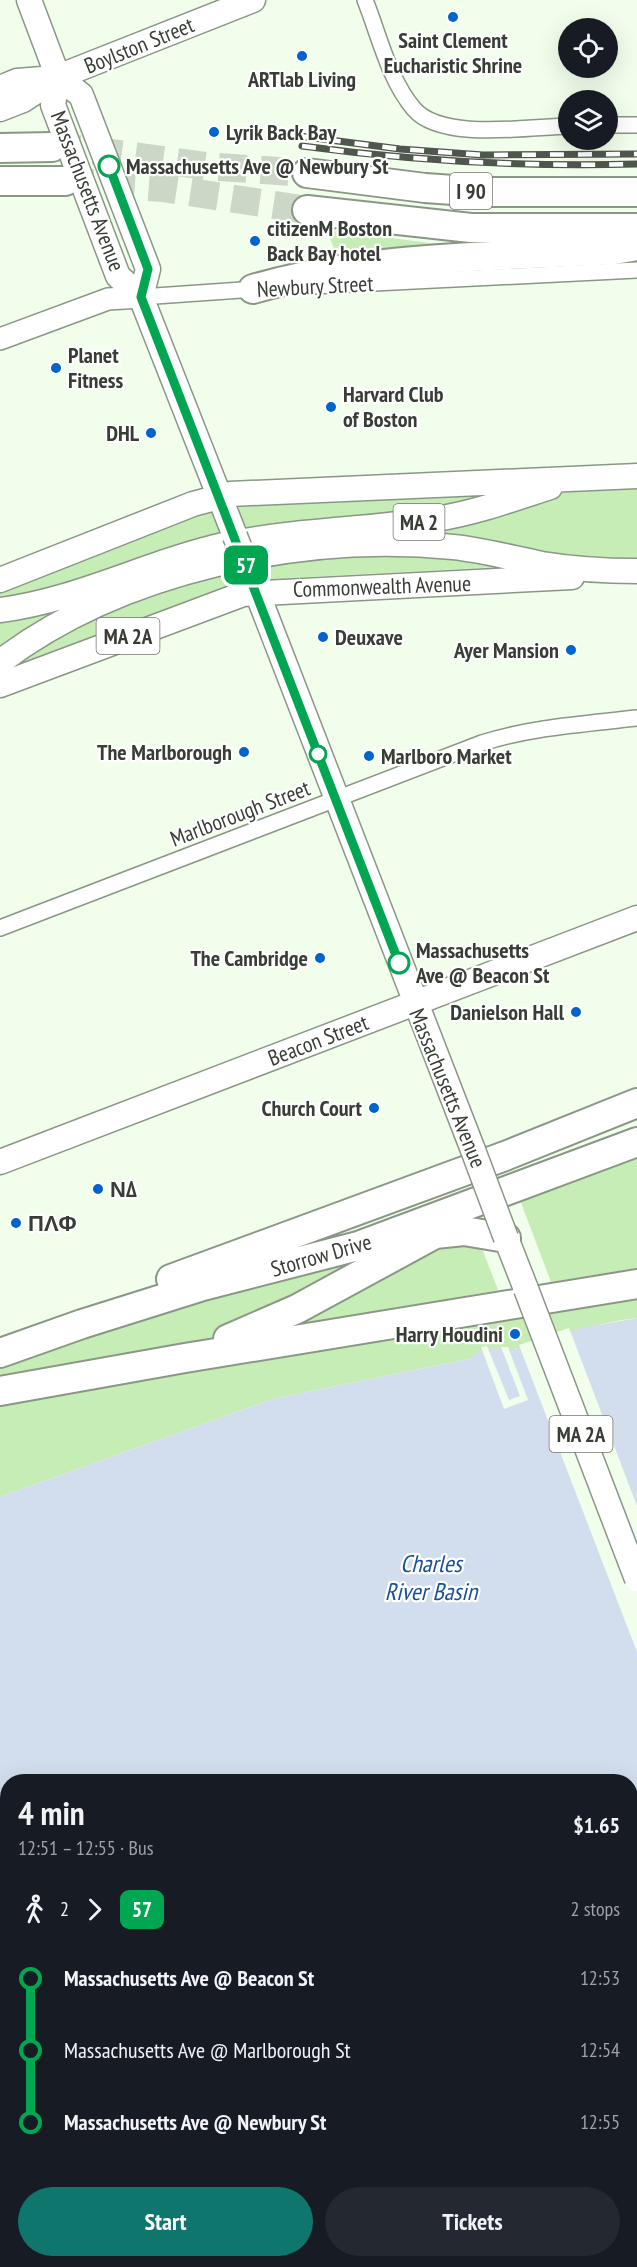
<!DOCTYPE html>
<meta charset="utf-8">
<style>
:root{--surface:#171b24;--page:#242831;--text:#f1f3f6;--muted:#9ea1a6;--accent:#0f766e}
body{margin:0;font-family:"PT Sans Narrow",sans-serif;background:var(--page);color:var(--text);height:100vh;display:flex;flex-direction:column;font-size:22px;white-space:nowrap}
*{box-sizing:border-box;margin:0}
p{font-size:20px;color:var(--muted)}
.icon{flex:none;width:33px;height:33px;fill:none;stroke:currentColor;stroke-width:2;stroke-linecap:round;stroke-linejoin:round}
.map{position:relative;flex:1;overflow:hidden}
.sheet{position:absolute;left:0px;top:1774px;width:638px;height:494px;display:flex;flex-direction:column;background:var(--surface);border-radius:24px 24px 0 0;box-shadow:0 6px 24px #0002}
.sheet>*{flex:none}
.badge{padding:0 12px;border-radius:9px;font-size:21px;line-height:39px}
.fabs{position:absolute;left:558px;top:18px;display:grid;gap:12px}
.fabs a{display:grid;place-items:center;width:60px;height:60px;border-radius:50%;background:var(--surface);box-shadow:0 6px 24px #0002;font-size:30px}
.map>.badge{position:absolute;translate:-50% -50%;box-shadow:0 0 0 3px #fff}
.legs{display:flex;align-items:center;gap:9px;height:66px;padding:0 18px;font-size:20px}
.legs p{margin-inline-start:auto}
.head{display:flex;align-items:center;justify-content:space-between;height:102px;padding:0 18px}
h1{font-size:33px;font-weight:800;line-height:45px}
.button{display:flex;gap:12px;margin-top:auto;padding:12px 18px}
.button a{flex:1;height:69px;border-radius:36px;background:var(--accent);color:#fff;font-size:24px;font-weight:800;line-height:69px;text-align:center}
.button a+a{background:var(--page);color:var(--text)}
ul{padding:0 18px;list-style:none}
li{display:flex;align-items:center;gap:21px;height:72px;font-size:22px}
li i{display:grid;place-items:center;width:9px;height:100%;margin:0 8px;background:currentColor}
li i::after{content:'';width:15px;height:15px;margin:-8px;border:4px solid;border-radius:50%;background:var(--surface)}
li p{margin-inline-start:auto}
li:first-child i{background:linear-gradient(#0000 50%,currentColor 0)}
li:last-child i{background:linear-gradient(currentColor 50%,#0000 0)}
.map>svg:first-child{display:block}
</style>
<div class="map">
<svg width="637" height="2267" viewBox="0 0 637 2267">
<rect width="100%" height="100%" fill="#f1feeb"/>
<path fill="#c6edb5" d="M 320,229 L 446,245 L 362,261 L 352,250 L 335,251 L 329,236 Z
M 637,487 L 637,560 L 288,578 L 222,591 L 0,677 L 0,590 L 194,517 L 262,500 Z
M 637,1156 L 637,1268 L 551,1282 L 520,1200 Z
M 471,1220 L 498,1290 L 313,1324 L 208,1338 L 0,1377 L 0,1368 L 162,1309 Z
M 637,1295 L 637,1318 C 596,1322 559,1338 519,1348 C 502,1352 485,1349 469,1359 L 273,1399 L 0,1497 L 0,1406 Z"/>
<path fill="#d2deee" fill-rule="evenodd" d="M 637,1318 L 637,2267 L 0,2267 L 0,1497 L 273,1399 L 469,1359 L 478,1352 L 488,1348 L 515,1349 L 581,1328 ZM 8,1782 L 630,1782 L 630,2260 L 8,2260 Z"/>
<path fill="#f1feeb" d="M 569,1328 L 637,1506 L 637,1652 L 519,1345 Z
M 487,1346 L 509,1400 L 520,1396 L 501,1347 L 508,1347 L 528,1400 L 504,1409 L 481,1347 Z"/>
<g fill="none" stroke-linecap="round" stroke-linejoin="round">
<path stroke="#ccd7c7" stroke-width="28" stroke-dasharray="28 14" stroke-linecap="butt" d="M 52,147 L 89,150 L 205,166 L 307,173
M 65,181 L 163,188 L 307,210"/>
<defs>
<path id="street" d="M 365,0 C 379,35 389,80 414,109 C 441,141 528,127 568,126
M 608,125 L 637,125
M 314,286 L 637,270
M 141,297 L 257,289
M 0,928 L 482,743 C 532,727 585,724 637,718"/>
<path id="secondary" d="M 0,339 L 108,299 L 141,297"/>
<path id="primary" d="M 29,0 L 58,77 L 53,105 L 118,276 L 141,297 L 235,536
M 58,77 L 81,95 L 148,269 L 141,297
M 0,88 L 17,81 L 55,78
M 0,109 L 23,100 L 58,77 L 253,0
M 251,577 L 473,1150
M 0,580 L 193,504 L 230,494 L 637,476
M 0,610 C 79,600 150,561 228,544 C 297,530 367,530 436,519 C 475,513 513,499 550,487
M 0,662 C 121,570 303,532 453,547 C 483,550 512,558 542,564 C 573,569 605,571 637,571
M 0,685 L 243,594 L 572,577
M 0,1162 L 637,918
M 506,1238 L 526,1289"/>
<path id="highway" d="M 0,148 L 52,147
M 307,173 L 425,188 L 482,192 L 637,192
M 0,181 L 65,181
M 307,210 L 471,228 L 637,228
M 253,289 C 370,255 493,257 614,250 L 637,246
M 171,1279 L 505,1156 L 637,1103
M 228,1339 L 297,1309 L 435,1234 L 464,1231 L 506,1238
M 0,1353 L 82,1324 L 203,1286 L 358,1246 L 637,1142
M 0,1391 L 185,1358 L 637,1284"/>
</defs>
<use href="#street" stroke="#8b9786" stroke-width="18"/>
<use href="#secondary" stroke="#8b9786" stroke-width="24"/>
<use href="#primary" stroke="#8b9786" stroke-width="27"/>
<use href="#highway" stroke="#8b9786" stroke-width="32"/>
<use href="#street" stroke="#fff" stroke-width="15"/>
<use href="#secondary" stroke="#fff" stroke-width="21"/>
<use href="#primary" stroke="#fff" stroke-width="24"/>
<use href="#highway" stroke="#fff" stroke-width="28"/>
<defs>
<path id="rail" d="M 299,136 L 400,149 L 483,155 L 637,154
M 302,146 C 414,161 524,167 637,164"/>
</defs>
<use href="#rail" stroke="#4f564d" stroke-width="7"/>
<use href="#rail" stroke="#fff" stroke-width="4.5" stroke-dasharray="14" stroke-linecap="butt"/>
<defs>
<path id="primary-bridge" d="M 235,536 L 247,567
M 473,1150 L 506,1238
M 526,1289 L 637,1579"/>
</defs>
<use href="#primary-bridge" stroke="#8b9786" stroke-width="27" stroke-linecap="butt"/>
<use href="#primary-bridge" stroke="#fff" stroke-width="24"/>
</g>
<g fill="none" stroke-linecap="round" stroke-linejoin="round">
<defs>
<path id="line-1" d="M 109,166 L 148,269 L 141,297 L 399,963"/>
</defs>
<use href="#line-1" stroke="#fff" stroke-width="14"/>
<use href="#line-1" stroke="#00a651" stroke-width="9"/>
</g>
<g fill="#0163cc" stroke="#fff" stroke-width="2">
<circle cx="453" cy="17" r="6"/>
<circle cx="302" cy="56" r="6"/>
<circle cx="214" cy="132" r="6"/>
<circle cx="255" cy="241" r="6"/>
<circle cx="56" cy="368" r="6"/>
<circle cx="331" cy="407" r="6"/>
<circle cx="151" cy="433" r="6"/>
<circle cx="323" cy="637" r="6"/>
<circle cx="571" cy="650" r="6"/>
<circle cx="244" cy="752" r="6"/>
<circle cx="369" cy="756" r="6"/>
<circle cx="320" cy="958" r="6"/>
<circle cx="576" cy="1012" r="6"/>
<circle cx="374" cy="1108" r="6"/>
<circle cx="98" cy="1189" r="6"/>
<circle cx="16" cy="1223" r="6"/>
<circle cx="515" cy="1334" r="6"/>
</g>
<g fill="#fff" stroke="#00a651" stroke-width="3">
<circle cx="109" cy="166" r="10"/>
<circle cx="318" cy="754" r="8"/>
<circle cx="399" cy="963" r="10"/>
</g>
<g text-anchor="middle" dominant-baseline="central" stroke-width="4.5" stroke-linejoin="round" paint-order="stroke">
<g fill="#fff" stroke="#747772" stroke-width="1.5">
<rect x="450" y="173" width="42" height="36" rx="4.5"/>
<rect x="393.5" y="504" width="51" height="36" rx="4.5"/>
<rect x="96.5" y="618" width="63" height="36" rx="4.5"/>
<rect x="549.5" y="1416" width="63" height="36" rx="4.5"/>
</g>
<g font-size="21" font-weight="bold" fill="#383d36">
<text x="471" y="191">I 90</text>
<text x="419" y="522">MA 2</text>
<text x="128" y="636">MA 2A</text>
<text x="581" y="1434">MA 2A</text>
</g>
<g font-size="22" font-weight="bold" fill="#383d36" stroke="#fff" text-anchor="start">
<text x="453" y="40" text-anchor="middle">Saint Clement<tspan x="453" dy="25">Eucharistic Shrine</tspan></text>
<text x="302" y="79" text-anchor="middle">ARTlab Living</text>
<text x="226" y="132">Lyrik Back Bay</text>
<text x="267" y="228">citizenM Boston<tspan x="267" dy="25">Back Bay hotel</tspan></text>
<text x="68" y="355">Planet<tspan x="68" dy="25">Fitness</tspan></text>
<text x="343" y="394">Harvard Club<tspan x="343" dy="25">of Boston</tspan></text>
<text x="139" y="433" text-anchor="end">DHL</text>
<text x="335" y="637">Deuxave</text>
<text x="559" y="650" text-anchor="end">Ayer Mansion</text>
<text x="232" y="752" text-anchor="end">The Marlborough</text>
<text x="381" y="756">Marlboro Market</text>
<text x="308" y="958" text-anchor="end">The Cambridge</text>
<text x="564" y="1012" text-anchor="end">Danielson Hall</text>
<text x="362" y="1108" text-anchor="end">Church Court</text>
<text x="110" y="1189">ΝΔ</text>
<text x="28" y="1223">ΠΛΦ</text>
<text x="503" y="1334" text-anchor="end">Harry Houdini</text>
</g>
<g font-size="22" fill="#383d36" stroke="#fff">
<text transform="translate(139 45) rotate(-22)">Boylston Street</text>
<text transform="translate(88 191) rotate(69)">Massachusetts Avenue</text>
<text transform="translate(315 286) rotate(-3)">Newbury Street</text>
<text transform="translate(382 586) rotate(-2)">Commonwealth Avenue</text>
<text transform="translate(240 813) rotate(-21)">Marlborough Street</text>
<text transform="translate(318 1040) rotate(-21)">Beacon Street</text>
<text transform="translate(448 1088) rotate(68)">Massachusetts Avenue</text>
<text transform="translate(321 1255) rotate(-16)">Storrow Drive</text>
</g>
<g font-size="22" font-weight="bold" fill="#383d36" stroke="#fff" text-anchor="start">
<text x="126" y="166">Massachusetts Ave @ Newbury St</text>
<text x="416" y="950">Massachusetts<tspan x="416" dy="25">Ave @ Beacon St</tspan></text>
</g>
<g font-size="24" font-style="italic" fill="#1a5096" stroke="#fff">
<text x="431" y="1563">Charles<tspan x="431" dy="28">River Basin</tspan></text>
</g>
</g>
</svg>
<div class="fabs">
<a><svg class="icon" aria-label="locate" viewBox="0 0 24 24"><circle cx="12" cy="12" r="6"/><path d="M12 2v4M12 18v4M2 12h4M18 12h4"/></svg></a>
<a><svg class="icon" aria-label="layers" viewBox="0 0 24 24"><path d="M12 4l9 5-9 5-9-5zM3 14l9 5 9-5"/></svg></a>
</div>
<b class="badge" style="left:246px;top:565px;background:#00a651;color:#fff">57</b>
<section class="sheet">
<div class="head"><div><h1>4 min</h1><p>12:51 – 12:55 · Bus</p></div><b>$1.65</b></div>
<div class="legs"><svg class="icon" aria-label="walk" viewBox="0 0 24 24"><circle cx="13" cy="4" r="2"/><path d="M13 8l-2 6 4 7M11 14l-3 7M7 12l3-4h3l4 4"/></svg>2<svg class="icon" aria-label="forward" viewBox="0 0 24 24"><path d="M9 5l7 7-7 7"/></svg><b class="badge" style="background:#00a651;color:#fff">57</b><p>2 stops</p></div>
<ul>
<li><i style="color:#00a651"></i><b>Massachusetts Ave @ Beacon St</b><p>12:53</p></li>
<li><i style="color:#00a651"></i><span>Massachusetts Ave @ Marlborough St</span><p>12:54</p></li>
<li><i style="color:#00a651"></i><b>Massachusetts Ave @ Newbury St</b><p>12:55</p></li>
</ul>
<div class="button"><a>Start</a><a>Tickets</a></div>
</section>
</div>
